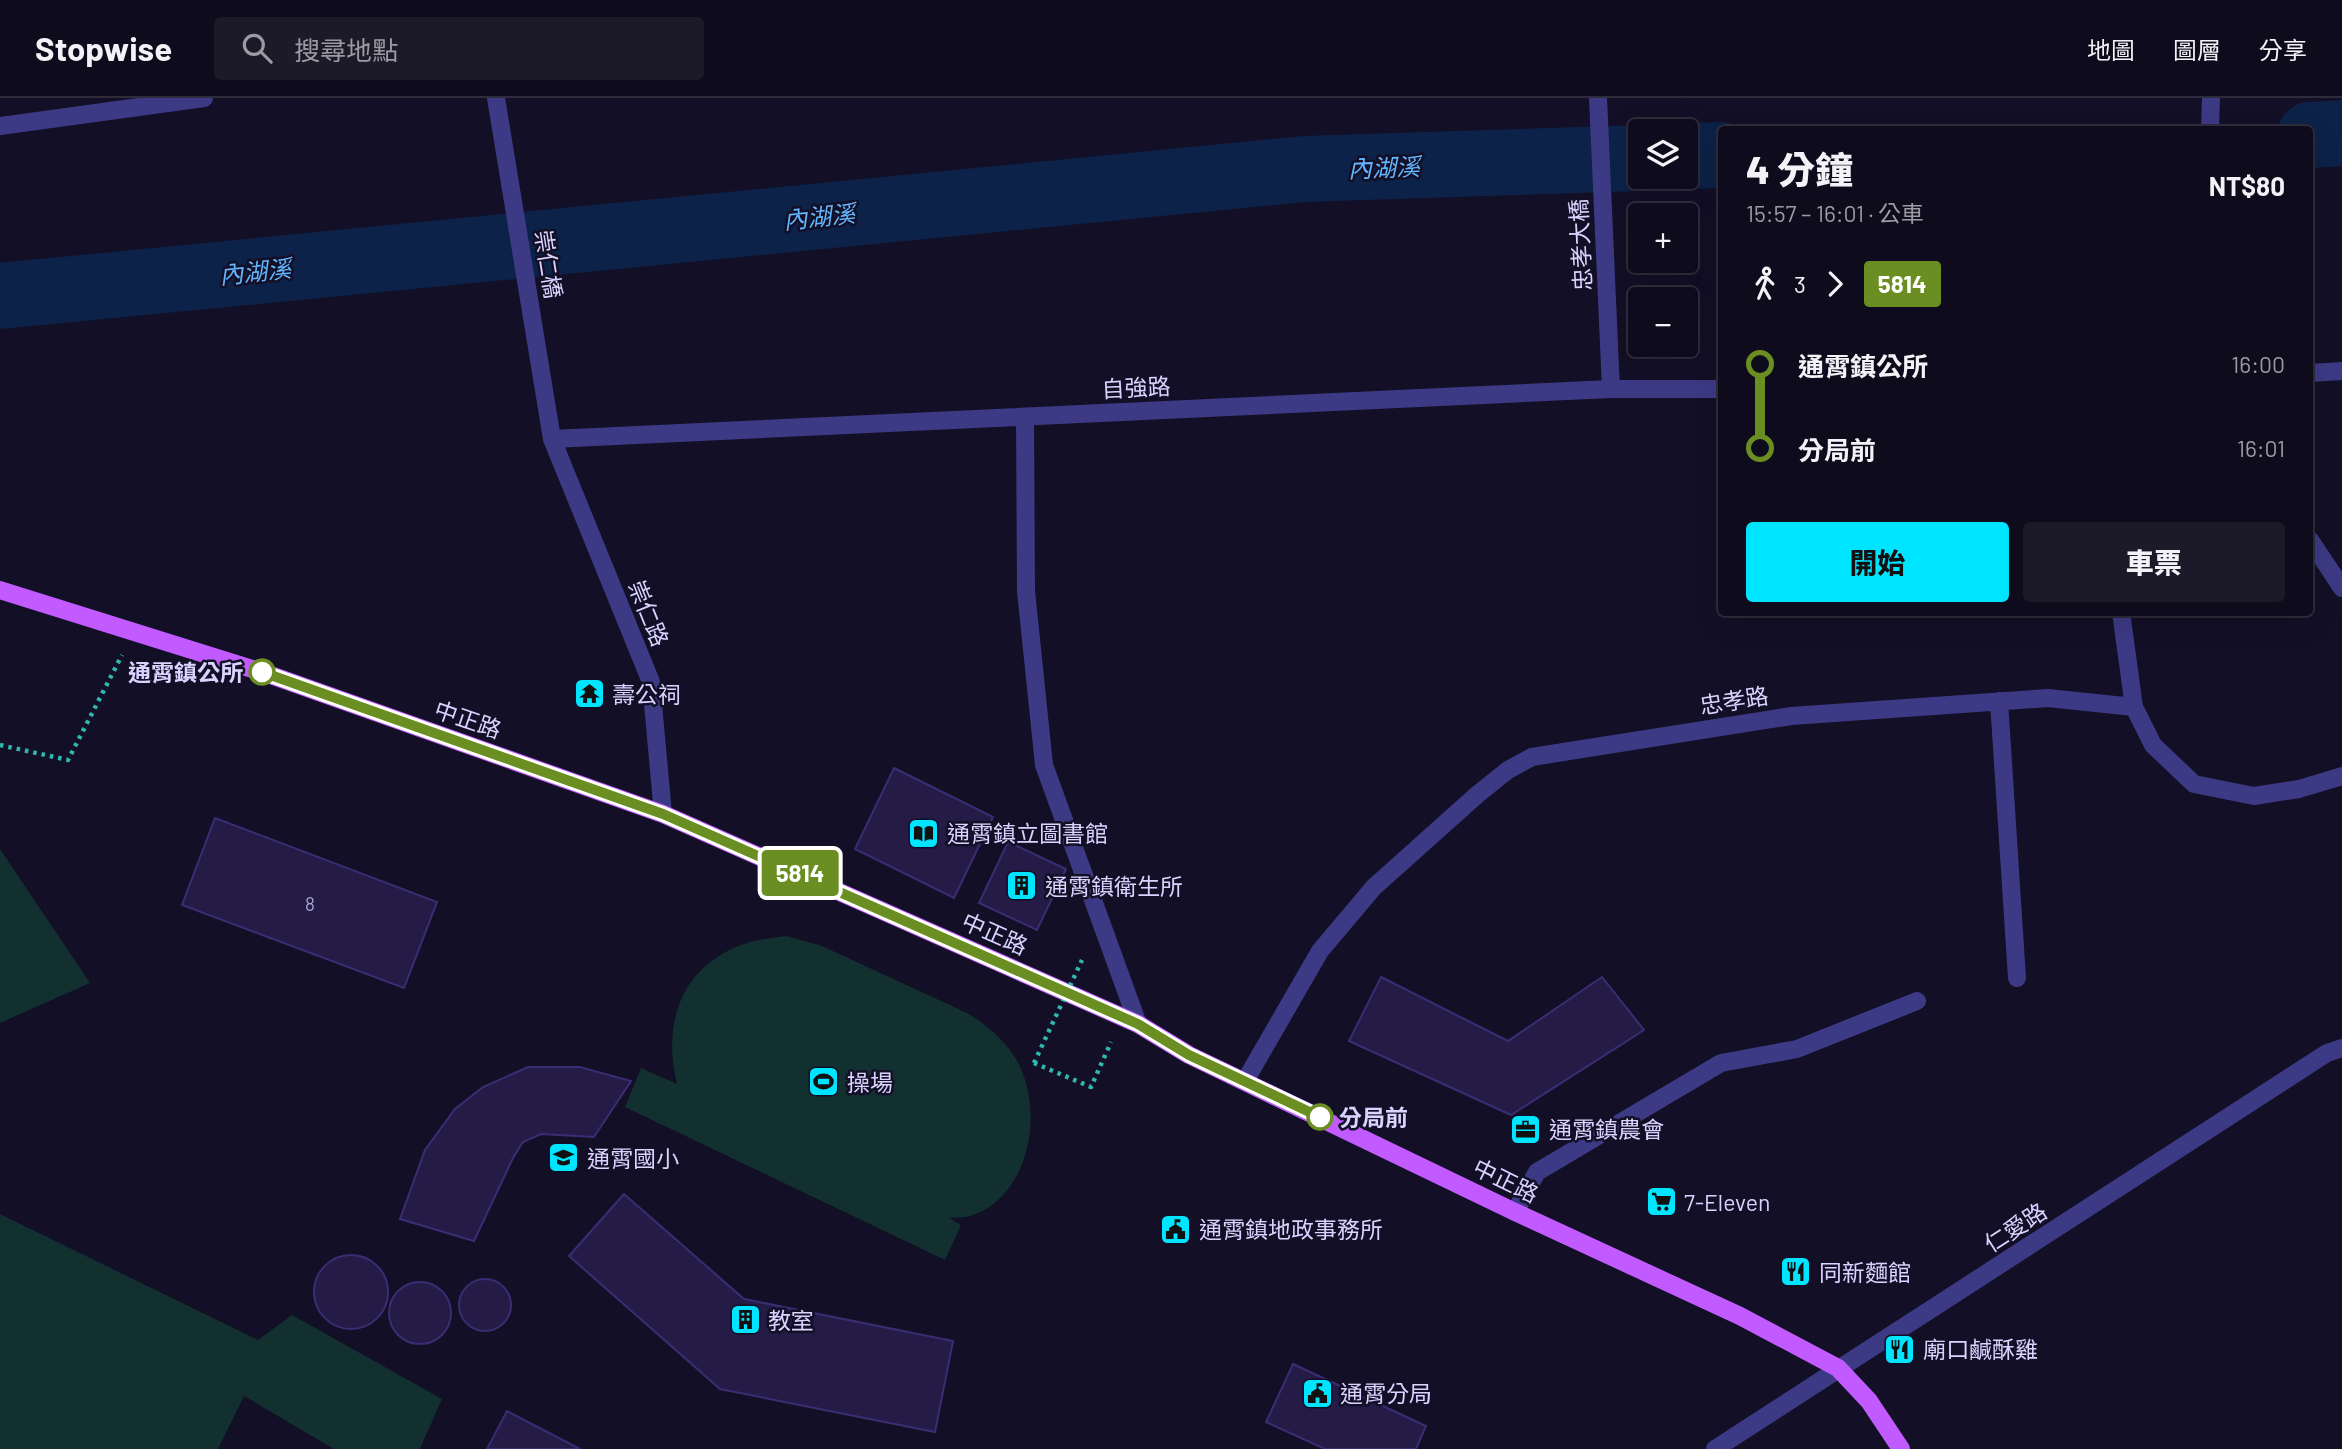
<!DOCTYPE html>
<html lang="zh-TW">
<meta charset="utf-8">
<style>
:root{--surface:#0e0b1c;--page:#1c1929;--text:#f1f3f6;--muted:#9b9ba3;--line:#2e2b3b;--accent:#00e5ff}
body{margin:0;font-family:Barlow,"Noto Sans TC",sans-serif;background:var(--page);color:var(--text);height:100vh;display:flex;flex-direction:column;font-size:26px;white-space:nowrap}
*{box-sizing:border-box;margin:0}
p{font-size:23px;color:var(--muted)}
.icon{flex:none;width:38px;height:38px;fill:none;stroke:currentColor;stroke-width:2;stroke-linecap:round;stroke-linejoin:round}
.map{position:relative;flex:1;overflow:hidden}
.details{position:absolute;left:1718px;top:28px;width:595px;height:490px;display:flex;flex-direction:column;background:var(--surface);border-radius:7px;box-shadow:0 7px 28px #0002,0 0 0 2px var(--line)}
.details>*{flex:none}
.badge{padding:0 14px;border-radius:5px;font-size:24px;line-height:46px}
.fabs{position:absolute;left:1628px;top:21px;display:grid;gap:14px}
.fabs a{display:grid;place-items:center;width:70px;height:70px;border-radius:7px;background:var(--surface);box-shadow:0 7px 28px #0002,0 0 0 2px var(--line);font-size:35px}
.map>.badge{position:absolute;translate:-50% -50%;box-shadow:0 0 0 4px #fff}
.legs{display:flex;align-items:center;gap:10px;height:77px;padding:0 28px;font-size:23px}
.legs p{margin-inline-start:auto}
.overview{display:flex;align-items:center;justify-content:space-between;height:119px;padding:0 28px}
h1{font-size:38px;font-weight:800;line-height:52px}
.cta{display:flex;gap:14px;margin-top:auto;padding:14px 28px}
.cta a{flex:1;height:80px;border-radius:7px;background:var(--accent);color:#111;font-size:28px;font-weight:800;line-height:80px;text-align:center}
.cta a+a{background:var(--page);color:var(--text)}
ul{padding:0 28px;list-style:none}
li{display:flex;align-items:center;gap:24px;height:84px;font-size:26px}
li i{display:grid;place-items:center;width:10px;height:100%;margin:0 9px;background:currentColor}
li i::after{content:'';width:18px;height:18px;margin:-9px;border:5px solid;border-radius:50%;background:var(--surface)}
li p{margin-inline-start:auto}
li:first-child i{background:linear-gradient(#0000 50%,currentColor 0)}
li:last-child i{background:linear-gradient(currentColor 50%,#0000 0)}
header{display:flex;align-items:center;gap:42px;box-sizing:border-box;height:98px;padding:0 35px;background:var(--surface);border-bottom:2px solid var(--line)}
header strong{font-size:33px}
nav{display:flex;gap:38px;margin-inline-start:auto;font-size:24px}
.search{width:490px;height:63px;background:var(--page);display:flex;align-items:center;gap:18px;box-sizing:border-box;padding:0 24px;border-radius:7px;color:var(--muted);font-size:26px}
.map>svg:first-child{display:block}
</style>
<header>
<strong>Stopwise</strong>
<div class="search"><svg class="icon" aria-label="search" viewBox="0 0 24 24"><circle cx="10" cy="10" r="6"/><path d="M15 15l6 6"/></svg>搜尋地點</div>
<nav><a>地圖</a><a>圖層</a><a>分享</a></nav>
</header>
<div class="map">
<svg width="2342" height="1351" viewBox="0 0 2342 1351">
<rect width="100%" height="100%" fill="#130f26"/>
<path fill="#12302f" d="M 0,751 L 90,885 L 0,925 Z
M 787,838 L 822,848 L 967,915 C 985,926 1002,939 1014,958 C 1046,1006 1032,1099 970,1118 C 964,1120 956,1119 949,1120 L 961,1127 L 945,1162 L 625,1009 L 641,970 L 677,986 C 662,925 681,868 744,846 C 758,841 773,840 787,838 Z
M 0,1116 L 258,1242 L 292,1217 L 442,1301 L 420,1351 L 334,1351 L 244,1298 L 218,1351 L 0,1351 Z"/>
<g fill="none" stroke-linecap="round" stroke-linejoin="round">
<path stroke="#0c2248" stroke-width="66" d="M 2310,37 L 2342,35
M 1685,58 L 1722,57
M 0,198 L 1304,71 L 1640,60"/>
</g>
<path fill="#241b47" stroke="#3b2d73" stroke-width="2" d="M 894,670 L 993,719 L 954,800 L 855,751 Z
M 215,720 L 437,804 L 404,890 L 182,807 Z
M 1008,744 L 1066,771 L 1037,832 L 979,805 Z
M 1381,879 L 1508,943 L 1602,879 L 1644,932 L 1511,1017 L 1349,943 Z
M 528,969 L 580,969 L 631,983 L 594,1039 L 541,1036 L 523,1044 L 513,1060 L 474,1143 L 400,1121 L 425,1052 L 455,1011 L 483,989 Z
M 624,1096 L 744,1201 L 953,1243 L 935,1334 L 720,1291 L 569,1158 Z
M314 1194a37 37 0 1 1 74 0a37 37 0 1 1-74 0Z
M459 1207a26 26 0 1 1 52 0a26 26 0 1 1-52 0Z
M389 1215a31 31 0 1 1 62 0a31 31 0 1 1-62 0Z
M 1293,1266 L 1426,1328 L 1416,1351 L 1325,1351 L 1266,1324 Z
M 507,1313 L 580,1351 L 487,1351 Z"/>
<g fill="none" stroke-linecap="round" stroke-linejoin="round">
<path stroke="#2fb8b0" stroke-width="4.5" stroke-dasharray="3.5 5" stroke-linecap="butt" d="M 0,647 L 68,662 L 122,557
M 1034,965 L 1091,989 L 1111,944"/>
<path stroke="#3d3a85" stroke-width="18" d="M 496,0 L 552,341 L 651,584 L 663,716
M 1598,0 L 1611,291
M 0,28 L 204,0
M 2210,32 L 2211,0
M 2310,275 L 2342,273
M 1025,319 L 1026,493 L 1044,667 L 1138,926
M 552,341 L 1611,291 L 1722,291
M 2310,442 L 2342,490
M 2121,514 L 2134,609
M 1999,603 L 2017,880
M 1245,983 L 1320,853 L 1374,789 L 1478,696 L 1508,672 L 1532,659 L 1791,618 L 2048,600 L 2134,609 L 2153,647 L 2194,686 L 2254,698 L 2299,691 L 2342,678
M 1515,1114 L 1537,1074 L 1721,965 L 1797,951 L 1917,903
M 1715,1351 L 2327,955 L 2342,950"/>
<path stroke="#c25bff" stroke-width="18" d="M 0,492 L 262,574 L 663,716 L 1138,926 L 1189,957 L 1515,1114 L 1740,1218 L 1838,1270 L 1869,1303 L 1901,1351"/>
<path stroke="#2fb8b0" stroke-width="4.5" stroke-dasharray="3.5 5" stroke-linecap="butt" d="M 1034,965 L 1082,862"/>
</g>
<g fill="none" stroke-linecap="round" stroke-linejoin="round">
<defs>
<path id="line-1" d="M 262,574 L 663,716 L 1138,926 L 1189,957 L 1320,1019"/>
</defs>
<use href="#line-1" stroke="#fff" stroke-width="16"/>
<use href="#line-1" stroke="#6b8e23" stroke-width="10"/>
</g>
<defs>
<symbol id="temple-square" viewBox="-11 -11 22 22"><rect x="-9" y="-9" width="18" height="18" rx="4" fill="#00e5ff" stroke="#130f26"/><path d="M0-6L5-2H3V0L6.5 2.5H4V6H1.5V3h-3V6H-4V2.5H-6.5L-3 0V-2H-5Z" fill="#111"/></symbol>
<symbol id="library-square" viewBox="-11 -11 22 22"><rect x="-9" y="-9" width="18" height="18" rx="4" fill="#00e5ff" stroke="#130f26"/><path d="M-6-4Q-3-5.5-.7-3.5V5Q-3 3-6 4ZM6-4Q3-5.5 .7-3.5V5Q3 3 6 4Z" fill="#111"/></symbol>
<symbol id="building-square" viewBox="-11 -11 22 22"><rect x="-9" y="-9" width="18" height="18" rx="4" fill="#00e5ff" stroke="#130f26"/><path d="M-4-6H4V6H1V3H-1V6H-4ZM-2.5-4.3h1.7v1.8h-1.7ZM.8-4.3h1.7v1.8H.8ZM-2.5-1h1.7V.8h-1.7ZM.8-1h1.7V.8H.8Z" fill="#111"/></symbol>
<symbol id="stadium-square" viewBox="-11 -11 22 22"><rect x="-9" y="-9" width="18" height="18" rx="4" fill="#00e5ff" stroke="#130f26"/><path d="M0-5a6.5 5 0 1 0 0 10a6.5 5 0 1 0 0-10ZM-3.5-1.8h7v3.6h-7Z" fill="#111"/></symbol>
<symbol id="office-square" viewBox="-11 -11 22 22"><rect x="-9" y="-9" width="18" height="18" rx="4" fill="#00e5ff" stroke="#130f26"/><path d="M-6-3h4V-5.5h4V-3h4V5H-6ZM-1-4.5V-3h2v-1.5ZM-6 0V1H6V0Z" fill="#111"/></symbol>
<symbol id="school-square" viewBox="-11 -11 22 22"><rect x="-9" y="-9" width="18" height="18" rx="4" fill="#00e5ff" stroke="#130f26"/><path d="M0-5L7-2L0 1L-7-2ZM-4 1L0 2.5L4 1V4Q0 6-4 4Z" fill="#111"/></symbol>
<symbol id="supermarket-square" viewBox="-11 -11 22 22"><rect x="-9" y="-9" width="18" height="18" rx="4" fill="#00e5ff" stroke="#130f26"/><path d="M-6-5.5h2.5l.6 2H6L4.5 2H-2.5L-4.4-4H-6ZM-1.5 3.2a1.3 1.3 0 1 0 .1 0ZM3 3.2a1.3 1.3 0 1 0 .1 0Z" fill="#111"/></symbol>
<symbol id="civic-square" viewBox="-11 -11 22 22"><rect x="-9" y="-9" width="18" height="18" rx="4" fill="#00e5ff" stroke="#130f26"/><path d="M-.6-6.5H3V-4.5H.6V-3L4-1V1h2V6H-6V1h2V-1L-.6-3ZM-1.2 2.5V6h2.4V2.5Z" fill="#111"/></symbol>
<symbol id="restaurant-square" viewBox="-11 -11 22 22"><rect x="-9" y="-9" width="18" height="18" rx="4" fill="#00e5ff" stroke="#130f26"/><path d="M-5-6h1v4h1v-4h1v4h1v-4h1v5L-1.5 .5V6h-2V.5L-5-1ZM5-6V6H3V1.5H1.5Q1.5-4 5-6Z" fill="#111"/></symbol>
</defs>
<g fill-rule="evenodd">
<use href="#temple-square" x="572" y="578" width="35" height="35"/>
<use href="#library-square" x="906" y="718" width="35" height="35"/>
<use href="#building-square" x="1004" y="770" width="35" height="35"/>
<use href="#stadium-square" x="806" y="966" width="35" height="35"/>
<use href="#office-square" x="1508" y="1014" width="35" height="35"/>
<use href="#school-square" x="546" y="1042" width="35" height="35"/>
<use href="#supermarket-square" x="1644" y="1086" width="35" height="35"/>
<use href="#civic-square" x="1158" y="1114" width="35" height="35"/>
<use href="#restaurant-square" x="1778" y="1156" width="35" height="35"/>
<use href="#building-square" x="728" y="1204" width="35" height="35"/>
<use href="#restaurant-square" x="1882" y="1234" width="35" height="35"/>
<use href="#civic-square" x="1300" y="1278" width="35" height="35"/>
</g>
<g fill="#fff" stroke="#6b8e23" stroke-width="3.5">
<circle cx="262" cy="574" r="12"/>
<circle cx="1320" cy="1019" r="12"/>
</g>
<g text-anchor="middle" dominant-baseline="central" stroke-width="5" stroke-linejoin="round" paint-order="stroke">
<g font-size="19" fill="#aca6d1">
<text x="310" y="805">8</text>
</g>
<g font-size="23" fill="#d9d4ff" stroke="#130f26">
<text transform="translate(1580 147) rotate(-93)">忠孝大橋</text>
<text transform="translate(549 166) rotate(81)">崇仁橋</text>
<text transform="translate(1136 289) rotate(-3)">自強路</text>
<text transform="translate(649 515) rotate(68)">崇仁路</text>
<text transform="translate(1734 602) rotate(-9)">忠孝路</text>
<text transform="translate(468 621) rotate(19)">中正路</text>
<text transform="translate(995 835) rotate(24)">中正路</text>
<text transform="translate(1506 1082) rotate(26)">中正路</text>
<text transform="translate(2015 1129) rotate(-33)">仁愛路</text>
</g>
<g font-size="23" font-weight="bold" fill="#d9d4ff" stroke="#130f26" text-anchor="end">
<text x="243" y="574">通霄鎮公所</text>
<text x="1339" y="1019" text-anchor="start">分局前</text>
</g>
<g font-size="23" fill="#d9d4ff" stroke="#130f26" text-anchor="start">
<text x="612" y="596">壽公祠</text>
<text x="947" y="735">通霄鎮立圖書館</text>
<text x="1045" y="788">通霄鎮衛生所</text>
<text x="847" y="984">操場</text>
<text x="1549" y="1031">通霄鎮農會</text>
<text x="587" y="1060">通霄國小</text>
<text x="1684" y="1104">7-Eleven</text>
<text x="1199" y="1131">通霄鎮地政事務所</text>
<text x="1819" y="1174">同新麵館</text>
<text x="768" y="1222">教室</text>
<text x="1923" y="1251">廟口鹹酥雞</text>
<text x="1340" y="1295">通霄分局</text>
</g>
<g font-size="24" font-style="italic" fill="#62b6ff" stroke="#130f26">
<text transform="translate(1384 69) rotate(-2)">內湖溪</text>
<text transform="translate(819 118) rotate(-6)">內湖溪</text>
<text transform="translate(255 173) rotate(-6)">內湖溪</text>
</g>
</g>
</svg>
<div class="fabs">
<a><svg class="icon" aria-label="layers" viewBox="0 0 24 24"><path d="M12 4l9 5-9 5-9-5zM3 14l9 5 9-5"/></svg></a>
<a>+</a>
<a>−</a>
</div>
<b class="badge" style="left:800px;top:775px;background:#6b8e23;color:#fff">5814</b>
<section class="details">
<div class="overview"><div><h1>4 分鐘</h1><p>15:57 – 16:01 · 公車</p></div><b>NT$80</b></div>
<div class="legs"><svg class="icon" aria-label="walk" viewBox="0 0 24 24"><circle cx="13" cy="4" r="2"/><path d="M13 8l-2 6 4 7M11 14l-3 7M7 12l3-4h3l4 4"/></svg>3<svg class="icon" aria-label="forward" viewBox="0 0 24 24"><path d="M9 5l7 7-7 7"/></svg><b class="badge" style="background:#6b8e23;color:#fff">5814</b></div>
<ul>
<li><i style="color:#6b8e23"></i><b>通霄鎮公所</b><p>16:00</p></li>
<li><i style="color:#6b8e23"></i><b>分局前</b><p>16:01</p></li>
</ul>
<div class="cta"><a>開始</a><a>車票</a></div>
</section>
</div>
